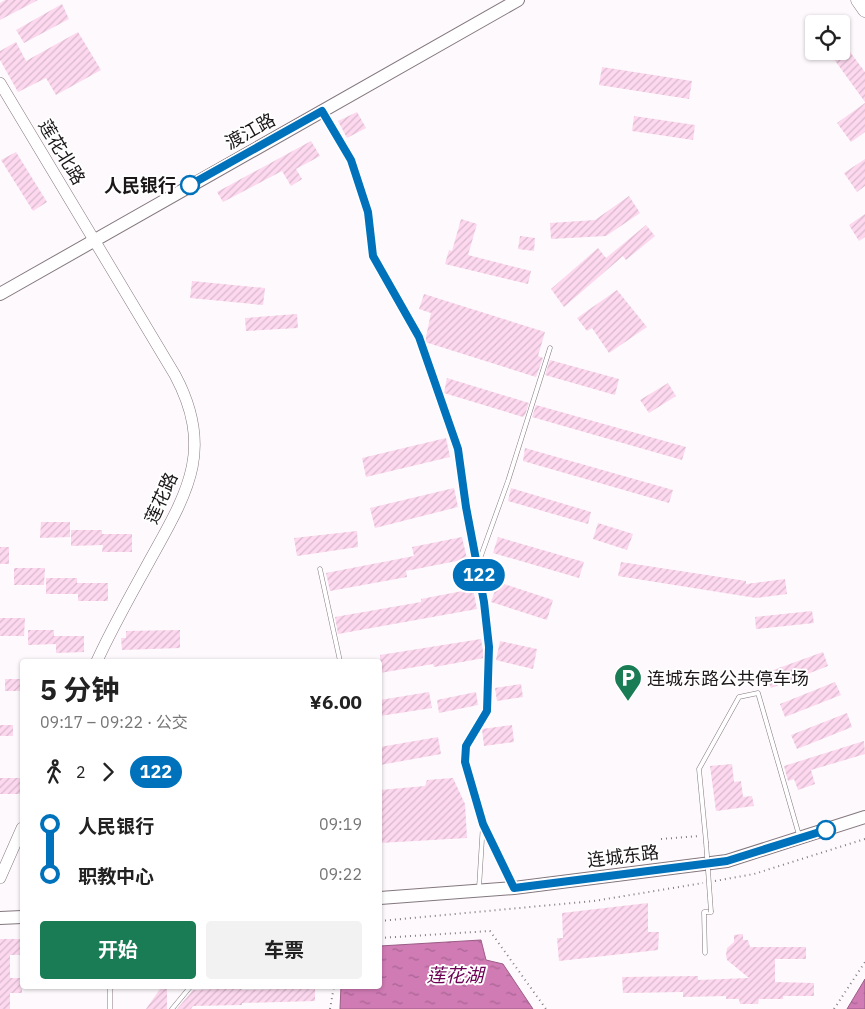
<!DOCTYPE html>
<html lang="zh">
<meta charset="utf-8">
<style>
:root{--surface:#fff;--page:#f2f2f2;--text:#222;--muted:#767676;--accent:#1a7c54}
body{margin:0;font-family:"IBM Plex Sans","Noto Sans SC",sans-serif;background:var(--page);color:var(--text);height:100vh;display:flex;flex-direction:column;font-size:19px;white-space:nowrap}
*{box-sizing:border-box;margin:0}
p{font-size:16px;color:var(--muted)}
.icon{flex:none;width:28px;height:28px;fill:none;stroke:currentColor;stroke-width:2;stroke-linecap:round;stroke-linejoin:round}
.map{position:relative;flex:1;overflow:hidden}
.side{position:absolute;left:20px;top:659px;width:362px;height:330px;display:flex;flex-direction:column;background:var(--surface);border-radius:5px;box-shadow:0 1px 4px #0004}
.side>*{flex:none}
.badge{padding:0 10px;border-radius:16px;font-size:18px;line-height:32px}
.fabs{position:absolute;left:805px;top:15px;display:grid;gap:10px}
.fabs a{display:grid;place-items:center;width:45px;height:45px;border-radius:5px;background:var(--surface);box-shadow:0 1px 4px #0004;font-size:25px}
.map>.badge{position:absolute;translate:-50% -50%;box-shadow:0 0 0 2px #fff}
.legs{display:flex;align-items:center;gap:8px;height:55px;padding:0 20px;font-size:16px}
.legs p{margin-inline-start:auto}
.headline{display:flex;align-items:center;justify-content:space-between;height:85px;padding:0 20px}
h1{font-size:28px;font-weight:700;line-height:38px}
.cta{display:flex;gap:10px;margin-top:auto;padding:10px 20px}
.cta a{flex:1;height:58px;border-radius:5px;background:var(--accent);color:#fff;font-size:20px;font-weight:700;line-height:58px;text-align:center}
.cta a+a{background:var(--page);color:var(--text)}
ul{padding:0 20px;list-style:none}
li{display:flex;align-items:center;gap:18px;height:50px;font-size:19px}
li i{display:grid;place-items:center;width:8px;height:100%;margin:0 6px;background:currentColor}
li i::after{content:'';width:12px;height:12px;margin:-6px;border:4px solid;border-radius:50%;background:var(--surface)}
li p{margin-inline-start:auto}
li:first-child i{background:linear-gradient(#0000 50%,currentColor 0)}
li:last-child i{background:linear-gradient(currentColor 50%,#0000 0)}
.map>svg:first-child{display:block}
</style>
<div class="map">
<svg width="865" height="1009" viewBox="0 0 865 1009">
<defs>
<pattern id="water-ripples" width="26" height="14" patternUnits="userSpaceOnUse" patternTransform="scale(1.25)"><rect width="26" height="14" fill="#d07bb4"/><path d="M2 4q2-2 4 0t4 0M15 11q2-2 4 0t4 0" fill="none" stroke="#a86492"/></pattern>
<pattern id="building-hatch" width="6" height="6" patternUnits="userSpaceOnUse" patternTransform="scale(1.25)"><rect width="6" height="6" fill="#fdd8ef"/><path d="M-1 1l2-2M0 6l6-6M5 7l2-2" fill="none" stroke="#d8b9cc"/></pattern>
</defs>
<rect width="100%" height="100%" fill="#fef9fc"/>
<path fill="url(#water-ripples)" stroke="#9a5d86" d="M 481,940 L 486,960 L 503,964 L 533,1009 L 340,1009 L 341,986 L 380,986 L 380,946 Z
M 865,979 L 865,1009 L 847,1009 Z"/>
<path fill="url(#building-hatch)" d="M 5,0 L 38,0 L 0,20 L 0,3 Z
M 62,4 L 69,19 L 24,43 L 16,30 Z
M 78,32 L 101,70 L 56,95 L 46,78 L 18,92 L 0,60 L 0,51 L 16,42 L 26,61 Z
M 841,40 L 865,72 L 865,102 L 828,51 L 841,51 Z
M 602,67 L 692,81 L 689,99 L 599,85 Z
M 865,103 L 865,132 L 851,142 L 837,123 Z
M 357,112 L 366,128 L 347,138 L 338,121 Z
M 634,116 L 695,125 L 693,140 L 632,131 Z
M 311,141 L 320,156 L 296,169 L 302,179 L 291,186 L 282,171 L 223,202 L 217,192 Z
M 16,152 L 47,202 L 33,211 L 1,160 Z
M 865,159 L 865,186 L 857,192 L 844,173 Z
M 629,196 L 640,213 L 606,236 L 551,239 L 550,223 L 595,220 Z
M 865,214 L 865,237 L 859,241 L 849,225 Z
M 461,219 L 477,224 L 468,255 L 531,271 L 528,284 L 445,264 L 449,250 L 452,251 Z
M 646,225 L 655,236 L 626,260 L 623,256 L 564,307 L 551,289 L 598,248 L 606,258 Z
M 520,236 L 535,238 L 534,251 L 518,249 Z
M 192,281 L 265,288 L 263,305 L 190,298 Z
M 617,290 L 647,327 L 609,353 L 592,328 L 587,331 L 577,318 Z
M 424,294 L 545,332 L 538,356 L 543,358 L 536,377 L 425,342 L 431,313 L 419,309 Z
M 297,314 L 298,328 L 246,331 L 245,318 Z
M 550,360 L 619,379 L 615,395 L 545,375 Z
M 447,378 L 529,403 L 525,415 L 523,417 L 444,393 Z
M 668,383 L 676,396 L 649,413 L 640,400 Z
M 536,405 L 686,447 L 682,460 L 532,417 Z
M 446,438 L 450,457 L 366,477 L 362,458 Z
M 525,448 L 673,490 L 669,503 L 523,461 Z
M 454,488 L 458,507 L 375,528 L 370,508 Z
M 511,488 L 591,512 L 588,524 L 508,501 Z
M 41,522 L 70,522 L 70,537 L 40,538 Z
M 598,523 L 633,534 L 627,550 L 593,539 Z
M 71,530 L 102,530 L 102,534 L 132,534 L 132,552 L 102,552 L 103,545 L 71,546 Z
M 357,531 L 358,547 L 297,556 L 294,538 Z
M 462,537 L 467,559 L 406,571 L 407,577 L 330,591 L 326,573 L 414,556 L 412,547 Z
M 498,537 L 584,562 L 579,578 L 493,553 Z
M 0,547 L 9,547 L 9,564 L 0,564 Z
M 621,562 L 746,581 L 746,584 L 785,579 L 787,594 L 756,598 L 618,576 Z
M 14,568 L 45,568 L 44,585 L 14,585 Z
M 46,578 L 77,578 L 77,583 L 108,583 L 108,601 L 78,601 L 78,594 L 46,594 Z
M 498,582 L 553,600 L 547,620 L 491,602 Z
M 473,589 L 477,609 L 338,634 L 335,617 L 421,602 L 421,599 Z
M 812,611 L 814,623 L 756,629 L 755,617 Z
M 0,618 L 25,618 L 24,636 L 0,636 Z
M 28,630 L 54,630 L 54,636 L 84,636 L 84,652 L 56,653 L 56,644 L 28,645 Z
M 180,630 L 180,648 L 122,650 L 121,638 L 126,638 L 126,631 Z
M 481,639 L 484,658 L 434,667 L 433,664 L 380,673 L 380,655 Z
M 500,641 L 537,649 L 533,669 L 496,660 Z
M 823,652 L 828,666 L 771,688 L 765,673 Z
M 5,679 L 22,679 L 22,691 L 5,691 Z
M 835,682 L 841,695 L 785,717 L 780,704 Z
M 521,684 L 523,697 L 497,701 L 495,688 Z
M 429,692 L 432,708 L 380,716 L 380,700 Z
M 476,692 L 478,705 L 439,713 L 437,700 Z
M 847,713 L 852,727 L 797,749 L 791,735 Z
M 0,725 L 13,725 L 13,736 L 0,736 Z
M 512,725 L 514,742 L 484,746 L 482,729 Z
M 438,737 L 441,754 L 380,765 L 380,747 Z
M 864,741 L 865,754 L 811,770 L 815,784 L 798,790 L 794,779 L 788,781 L 784,766 Z
M 732,764 L 734,782 L 741,781 L 743,797 L 752,796 L 754,806 L 716,811 L 710,766 Z
M 0,778 L 22,778 L 22,794 L 0,794 Z
M 453,778 L 465,804 L 467,838 L 380,843 L 380,790 L 425,786 L 427,780 Z
M 648,903 L 648,932 L 659,932 L 658,950 L 559,961 L 557,938 L 563,938 L 562,913 Z
M 743,934 L 743,940 L 748,940 L 750,947 L 806,947 L 806,959 L 775,959 L 775,982 L 814,983 L 814,996 L 783,996 L 783,999 L 759,999 L 758,1004 L 740,1004 L 739,999 L 726,999 L 726,996 L 683,997 L 683,992 L 623,993 L 622,977 L 698,976 L 698,980 L 749,978 L 727,960 L 726,955 L 727,948 L 734,942 L 734,935 Z
M 0,939 L 22,939 L 22,955 L 10,955 L 10,978 L 22,978 L 22,993 L 10,993 L 10,1009 L 0,1009 Z
M 162,986 L 167,986 L 167,1009 L 146,1009 Z
M 242,988 L 242,990 L 315,988 L 315,1001 L 242,1003 L 242,1005 L 193,1006 L 191,1009 L 177,1009 L 193,990 Z"/>
<g fill="none" stroke-linecap="round" stroke-linejoin="round">
<defs>
<path id="service" d="M 323,113 L 351,160 L 368,212 L 373,256 L 419,337 L 458,449 L 466,507 L 484,602 L 489,647 L 487,711 L 466,746 L 465,762 L 483,823 L 479,888
M 478,564 L 508,481 L 550,348
M 320,569 L 340,661
M 483,824 L 513,886
M 706,842 L 699,769 L 739,697 L 758,693 L 799,835
M 705,953 L 704,912 L 711,912
M 110,986 L 110,1009
M 172,1009 L 191,986"/>
<path id="secondary" d="M 0,83 L 175,375 C 215,450 187,493 150,560 C 132,593 113,626 97,661
M 0,878 L 22,828"/>
<path id="primary" d="M 0,294 L 518,0
M 380,898 L 514,888 L 727,861 L 865,817
M 0,918 L 22,917"/>
<path id="trunk" d="M 858,0 L 865,10"/>
</defs>
<use href="#service" stroke="#83777e" stroke-width="5"/>
<use href="#secondary" stroke="#83777e" stroke-width="12"/>
<use href="#primary" stroke="#83777e" stroke-width="14"/>
<use href="#trunk" stroke="#83777e" stroke-width="15"/>
<path stroke="#827d80" stroke-width="2" stroke-dasharray="1 4" stroke-linecap="butt" d="M 661,839 L 699,836
M 715,881 L 754,874 L 865,839
M 380,921 L 594,901 L 703,883
M 380,938 L 490,931 L 546,1009
M 330,1009 L 334,986
M 834,1009 L 865,962"/>
<use href="#service" stroke="#fff" stroke-width="4"/>
<use href="#secondary" stroke="#fff" stroke-width="11"/>
<use href="#primary" stroke="#fff" stroke-width="12"/>
<use href="#trunk" stroke="#fff" stroke-width="14"/>
<defs>
<path id="service-bridge" d="M 706,842 L 711,912"/>
</defs>
<use href="#service-bridge" stroke="#83777e" stroke-width="5" stroke-linecap="butt"/>
<use href="#service-bridge" stroke="#fff" stroke-width="4"/>
</g>
<g fill="none" stroke-linecap="round" stroke-linejoin="round">
<defs>
<path id="line-1" d="M 190,185 L 322,111 L 351,160 L 368,212 L 373,256 L 419,337 L 458,449 L 466,507 L 484,602 L 489,647 L 487,711 L 466,746 L 465,762 L 483,824 L 514,888 L 727,861 L 826,830"/>
</defs>
<use href="#line-1" stroke="#fff" stroke-width="11"/>
<use href="#line-1" stroke="#0072bc" stroke-width="8"/>
</g>
<defs>
<symbol id="parking-pin" viewBox="-11 -11 22 30"><path d="M0 17L-7.5 6A9.5 9.5 0 1 1 7.5 6Z" fill="#1a7c54" stroke="#fff"/><path d="M-3.5-5.5H1a3.5 3.5 0 0 1 0 7H-1V5.5H-3.5ZM-1-3.4V-.6H.8a1.4 1.4 0 0 0 0-2.8Z" fill="#fff"/></symbol>
</defs>
<g fill-rule="evenodd">
<use href="#parking-pin" x="612" y="662" width="32" height="43"/>
</g>
<g fill="#fff" stroke="#0072bc" stroke-width="2.5">
<circle cx="190" cy="185" r="9"/>
<circle cx="826" cy="830" r="9"/>
</g>
<g text-anchor="middle" dominant-baseline="central" stroke-width="4" stroke-linejoin="round" paint-order="stroke">
<g font-size="18" fill="#1c181a" stroke="#fff">
<text transform="translate(250 131) rotate(-29)">渡江路</text>
<text transform="translate(62 152) rotate(59)">莲花北路</text>
<text transform="translate(161 498) rotate(-66)">莲花路</text>
<text transform="translate(623 856) rotate(-7)">连城东路</text>
</g>
<g font-size="18" font-weight="bold" fill="#1c181a" stroke="#fff" text-anchor="end">
<text x="176" y="185">人民银行</text>
</g>
<g font-size="18" fill="#1c181a" stroke="#fff" text-anchor="start">
<text x="647" y="678">连城东路公共停车场</text>
</g>
<g font-size="19" font-style="italic" fill="#6d0055" stroke="#fff">
<text x="455" y="975">莲花湖</text>
</g>
</g>
</svg>
<div class="fabs">
<a><svg class="icon" aria-label="locate" viewBox="0 0 24 24"><circle cx="12" cy="12" r="6"/><path d="M12 2v4M12 18v4M2 12h4M18 12h4"/></svg></a>
</div>
<b class="badge" style="left:479px;top:575px;background:#0072bc;color:#fff">122</b>
<section class="side">
<div class="headline"><div><h1>5 分钟</h1><p>09:17 – 09:22 · 公交</p></div><b>¥6.00</b></div>
<div class="legs"><svg class="icon" aria-label="walk" viewBox="0 0 24 24"><circle cx="13" cy="4" r="2"/><path d="M13 8l-2 6 4 7M11 14l-3 7M7 12l3-4h3l4 4"/></svg>2<svg class="icon" aria-label="forward" viewBox="0 0 24 24"><path d="M9 5l7 7-7 7"/></svg><b class="badge" style="background:#0072bc;color:#fff">122</b></div>
<ul>
<li><i style="color:#0072bc"></i><b>人民银行</b><p>09:19</p></li>
<li><i style="color:#0072bc"></i><b>职教中心</b><p>09:22</p></li>
</ul>
<div class="cta"><a>开始</a><a>车票</a></div>
</section>
</div>
